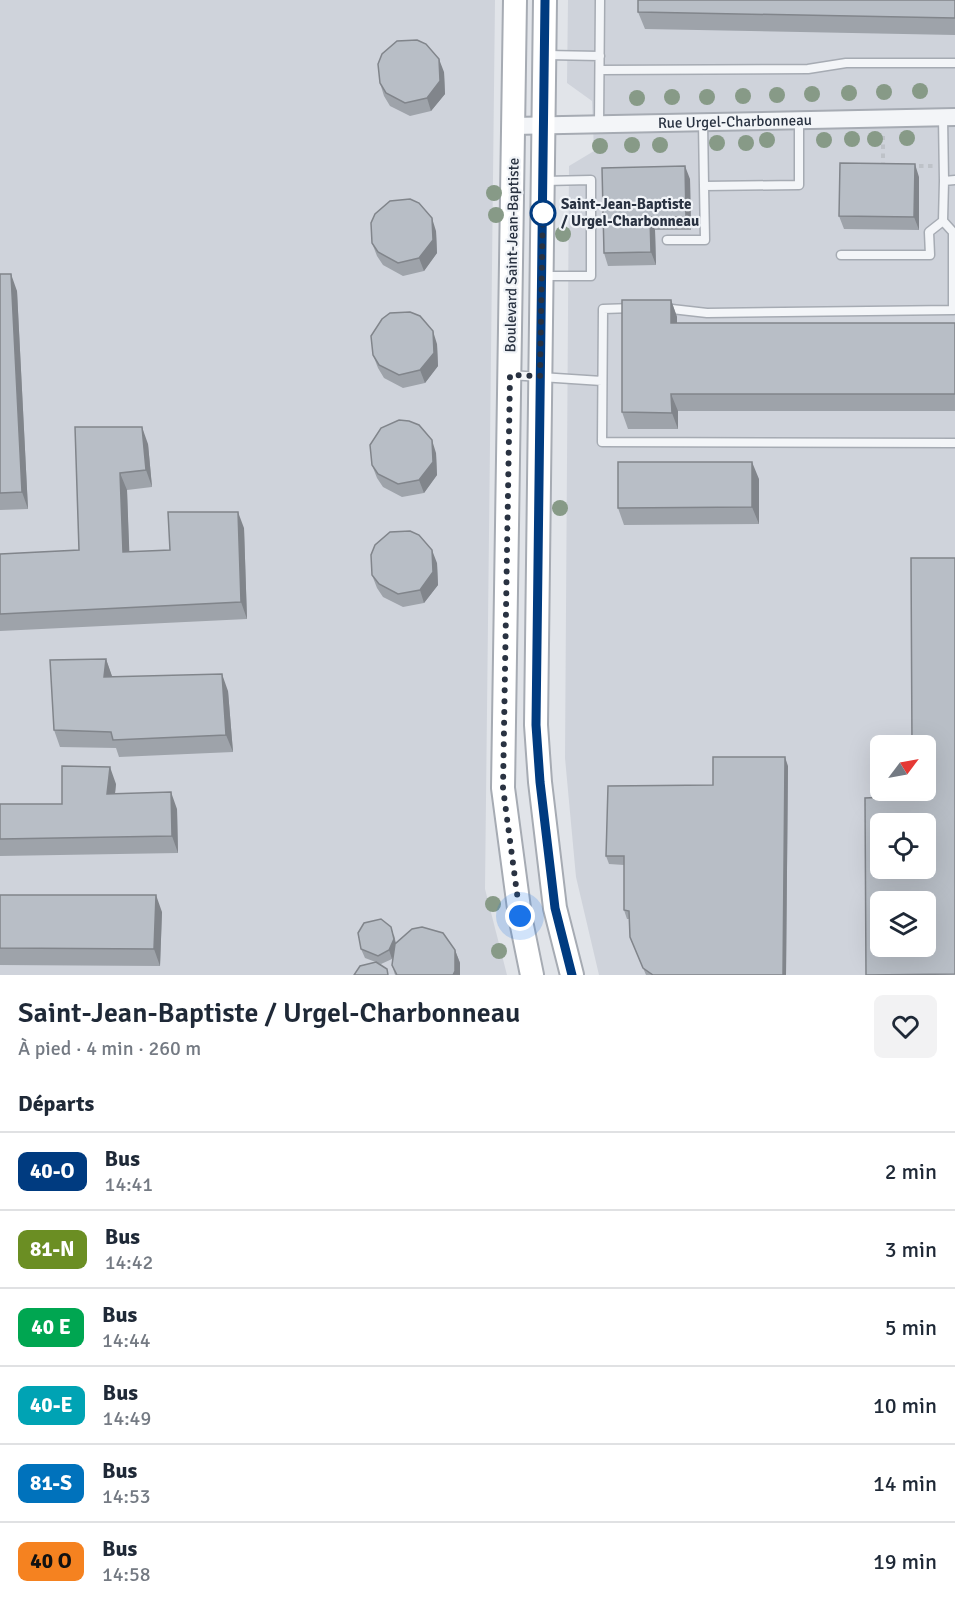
<!DOCTYPE html>
<html lang="fr">
<meta charset="utf-8">
<style>
:root{--surface:#fff;--page:#f2f2f3;--text:#1f2937;--muted:#747a83;--line:#e0e1e3}
body{margin:0;font-family:Signika,sans-serif;background:var(--page);color:var(--text);height:100vh;display:flex;flex-direction:column;font-size:22px;white-space:nowrap}
*{box-sizing:border-box;margin:0}
p{font-size:20px;color:var(--muted)}
.icon{flex:none;width:33px;height:33px;fill:none;stroke:currentColor;stroke-width:2;stroke-linecap:round;stroke-linejoin:round}
.map{position:relative;height:975px;overflow:hidden}
.sheet{display:flex;flex-direction:column;background:var(--surface);flex:1}
.sheet>*{flex:none}
.badge{padding:0 12px;border-radius:9px;font-size:21px;line-height:39px}
.needle{width:39px;rotate:58deg}
.fabs{position:absolute;left:870px;top:735px;display:grid;gap:12px}
.fabs a{display:grid;place-items:center;width:66px;height:66px;border-radius:9px;background:var(--surface);box-shadow:0 6px 24px #0002;font-size:30px}
.you{position:absolute;width:30px;height:30px;margin:-15px;border:4px solid #fff;border-radius:50%;background:#1a73e8;box-shadow:0 0 0 9px #1a73e833}
.map>.badge{position:absolute;translate:-50% -50%;box-shadow:0 0 0 3px #fff}
h2{padding:0 18px;font-size:22px;line-height:54px}
.round{display:grid;place-items:center;flex:none;width:63px;height:63px;border-radius:9px;background:var(--page)}
.head{display:flex;align-items:center;justify-content:space-between;height:102px;padding:0 18px}
h1{font-size:28px;font-weight:600;line-height:45px}
ul{padding:0;list-style:none}
li{display:flex;align-items:center;gap:18px;height:78px;padding:0 18px;border-top:2px solid var(--line)}
li div{flex:1}
li b{display:block;font-size:22px}
li em{font-style:normal}
li .badge{min-width:66px;font-weight:700;text-align:center}
.map>svg:first-child{display:block}
</style>
<div class="map">
<svg width="955" height="975" viewBox="0 0 955 975">
<rect width="100%" height="100%" fill="#e1e4e9"/>
<path fill="#cfd3db" fill-rule="evenodd" d="M 0,0 L 495,0 L 485,889 L 507,975 L 0,975 Z
M 568,0 L 955,0 L 955,975 L 599,975 L 576,877 L 565,758 L 569,166 L 594,151 L 592,101 L 567,83 ZM 880,746 L 926,746 L 926,790 L 880,790 ZM 880,824 L 926,824 L 926,868 L 880,868 ZM 880,902 L 926,902 L 926,946 L 880,946 Z"/>
<g fill="none" stroke-linecap="round" stroke-linejoin="round">
<defs>
<path id="service" d="M 546,55 L 600,56
M 600,70 L 808,69 L 846,63 L 955,63
M 943,117 L 944,181 L 955,180
M 703,122 L 704,186 L 799,185 L 799,120
M 599,125 L 600,0
M 667,240 L 705,240 L 704,186
M 841,255 L 930,255 L 929,232 L 943,221 L 944,181
M 542,276 L 591,276 L 591,180 L 544,181
M 633,308 L 603,309 L 602,442 L 955,443
M 663,308 L 707,313 L 953,310 L 953,232 L 943,221
M 510,375 L 602,381"/>
<g id="minor">
<path id="s1" d="M 513,126 L 955,117"/>
</g>
<path id="secondary" d="M 515,0 L 503,788 L 520,916 L 532,975
M 545,0 L 536,725 L 540,782 L 555,908 L 572,975"/>
</defs>
<use href="#service" stroke="#a6abb3" stroke-width="11"/>
<use href="#minor" stroke="#a6abb3" stroke-width="20"/>
<use href="#secondary" stroke="#a6abb3" stroke-width="26"/>
<path stroke="#bec2c8" stroke-width="4" stroke-dasharray="4.5 4.5" stroke-linecap="butt" d="M 910,166 L 933,166
M 883,167 L 883,136"/>
<use href="#service" stroke="#f3f5f8" stroke-width="8"/>
<use href="#minor" stroke="#f3f5f8" stroke-width="16"/>
<use href="#secondary" stroke="#fff" stroke-width="22"/>
</g>
<g fill="#879a87">
<circle cx="920" cy="91" r="8"/>
<circle cx="884" cy="92" r="8"/>
<circle cx="849" cy="93" r="8"/>
<circle cx="812" cy="94" r="8"/>
<circle cx="777" cy="95" r="8"/>
<circle cx="743" cy="96" r="8"/>
<circle cx="672" cy="97" r="8"/>
<circle cx="707" cy="97" r="8"/>
<circle cx="637" cy="98" r="8"/>
<circle cx="907" cy="138" r="8"/>
<circle cx="852" cy="139" r="8"/>
<circle cx="875" cy="139" r="8"/>
<circle cx="767" cy="140" r="8"/>
<circle cx="824" cy="140" r="8"/>
<circle cx="717" cy="143" r="8"/>
<circle cx="746" cy="143" r="8"/>
<circle cx="632" cy="145" r="8"/>
<circle cx="660" cy="145" r="8"/>
<circle cx="600" cy="146" r="8"/>
<circle cx="494" cy="193" r="8"/>
<circle cx="496" cy="215" r="8"/>
<circle cx="563" cy="234" r="8"/>
<circle cx="560" cy="508" r="8"/>
<circle cx="493" cy="904" r="8"/>
<circle cx="499" cy="951" r="8"/>
</g>
<path fill="#9ea3aa" d="M 955,0 L 955,35 L 645,29 L 638,12 Z
M 444,72 L 445,94 L 431,111 L 410,116 L 390,106 L 384,96 L 380,83 Z
M 919,177 L 919,230 L 844,229 L 839,216 Z
M 690,179 L 691,230 L 655,230 L 656,265 L 608,266 L 604,253 Z
M 436,231 L 437,253 L 424,271 L 403,276 L 383,265 L 377,256 L 372,243 Z
M 0,274 L 17,291 L 28,509 L 0,510 Z
M 671,300 L 677,317 L 677,323 L 955,323 L 955,411 L 678,411 L 678,429 L 628,429 L 622,412 Z
M 437,344 L 438,366 L 425,383 L 403,388 L 384,378 L 378,368 L 373,355 Z
M 75,427 L 148,444 L 152,487 L 127,490 L 129,552 L 170,550 L 244,528 L 247,619 L 0,631 L 0,554 L 79,550 Z
M 436,453 L 437,475 L 424,493 L 402,497 L 383,487 L 377,478 L 372,465 Z
M 759,479 L 759,524 L 624,525 L 618,508 Z
M 437,563 L 438,585 L 424,603 L 403,607 L 383,597 L 377,588 L 372,575 Z
M 106,659 L 112,677 L 228,691 L 233,752 L 119,757 L 116,748 L 60,747 L 54,730 Z
M 788,766 L 786,975 L 646,975 L 630,937 L 630,919 L 627,919 L 624,910 L 624,865 L 609,864 L 606,856 L 713,785 Z
M 116,784 L 115,794 L 177,809 L 178,853 L 0,856 L 0,804 L 62,804 Z
M 0,895 L 162,912 L 160,966 L 0,965 Z
M 394,935 L 396,943 L 455,950 L 460,963 L 460,975 L 395,975 L 392,965 L 393,957 L 392,959 L 381,964 L 365,958 L 361,949 Z"/>
<path fill="#81858b" d="M 439,59 L 444,72 L 445,94 L 431,111 L 427,98 Z
M 915,164 L 919,177 L 919,230 L 914,217 Z
M 685,166 L 690,179 L 691,230 L 686,217 Z
M 650,217 L 655,230 L 656,265 L 651,252 Z
M 432,218 L 436,231 L 437,253 L 424,271 L 419,258 Z
M 11,274 L 17,291 L 28,509 L 22,492 Z
M 671,300 L 677,317 L 677,340 L 671,323 Z
M 433,331 L 437,344 L 438,366 L 425,383 L 420,370 Z
M 671,394 L 678,411 L 678,429 L 672,413 Z
M 142,427 L 148,444 L 152,487 L 146,470 Z
M 432,440 L 436,453 L 437,475 L 424,493 L 419,480 Z
M 752,462 L 759,479 L 759,524 L 752,507 Z
M 120,473 L 127,490 L 130,569 L 123,552 Z
M 238,512 L 244,528 L 247,619 L 241,602 Z
M 432,550 L 437,563 L 438,585 L 424,603 L 420,590 Z
M 106,659 L 112,676 L 110,694 L 104,677 Z
M 222,674 L 228,691 L 233,752 L 226,735 Z
M 785,757 L 788,766 L 786,975 L 783,975 Z
M 110,767 L 116,784 L 113,811 L 107,794 Z
M 171,792 L 177,809 L 178,853 L 172,836 Z
M 156,895 L 162,912 L 160,966 L 154,949 Z
M 391,927 L 397,948 L 392,959 L 389,950 Z
M 455,950 L 460,963 L 460,975 L 453,975 Z"/>
<path fill="#b8bec6" stroke="#81858b" stroke-width="1.5" fill-rule="evenodd" d="M 638,0 L 955,0 L 955,18 L 638,12 Z
M 417,40 L 426,44 L 439,59 L 440,81 L 427,98 L 405,103 L 386,93 L 380,83 L 378,64 L 382,54 L 397,41 Z
M 840,163 L 915,164 L 914,217 L 839,216 Z
M 685,166 L 686,217 L 650,217 L 651,252 L 604,253 L 602,168 Z
M 410,199 L 419,203 L 432,218 L 433,240 L 419,258 L 398,263 L 378,252 L 372,243 L 371,223 L 375,214 L 390,201 Z
M 0,274 L 11,274 L 22,492 L 0,493 Z
M 622,300 L 671,300 L 671,323 L 955,323 L 955,394 L 671,394 L 672,413 L 622,412 Z
M 410,312 L 420,316 L 433,331 L 434,353 L 420,370 L 399,375 L 379,365 L 373,355 L 371,336 L 382,319 L 390,313 Z
M 399,420 L 409,421 L 419,425 L 432,440 L 433,462 L 419,480 L 398,484 L 378,474 L 372,465 L 370,445 L 381,428 Z
M 75,427 L 142,427 L 146,470 L 120,473 L 123,552 L 170,550 L 168,512 L 238,512 L 241,602 L 0,614 L 0,554 L 79,550 Z
M 618,462 L 752,462 L 752,507 L 618,508 Z
M 410,531 L 419,535 L 432,550 L 433,572 L 420,590 L 398,594 L 379,584 L 372,575 L 371,555 L 375,545 L 390,532 Z
M 911,558 L 955,558 L 955,974 L 866,975 L 865,798 L 912,796 L 912,790 L 926,790 L 926,746 L 912,746 ZM 880,824 L 926,824 L 926,868 L 880,868 ZM 880,902 L 926,902 L 926,946 L 880,946 Z
M 106,659 L 104,677 L 222,674 L 226,735 L 113,740 L 111,732 L 54,730 L 50,660 Z
M 713,757 L 785,757 L 783,975 L 653,975 L 643,968 L 630,937 L 629,911 L 624,910 L 624,856 L 606,856 L 608,786 L 713,785 Z
M 62,766 L 110,767 L 107,794 L 171,792 L 172,836 L 0,839 L 0,804 L 62,804 Z
M 0,895 L 156,895 L 154,949 L 0,948 Z
M 381,919 L 391,927 L 394,939 L 389,950 L 378,956 L 361,949 L 358,933 L 364,923 Z
M 422,927 L 443,933 L 455,950 L 455,971 L 453,975 L 397,975 L 392,965 L 395,944 L 412,929 Z
M 376,962 L 387,969 L 388,975 L 354,975 L 360,966 Z"/>
<g fill="none" stroke-linecap="round" stroke-linejoin="round">
<defs>
<path id="line" d="M 545,0 L 536,725 L 540,782 L 555,908 L 572,975"/>
</defs>
<use href="#line" stroke="#fff" stroke-width="14"/>
<use href="#line" stroke="#003b80" stroke-width="9"/>
<path stroke="#293241" stroke-width="6" stroke-dasharray="0 10.8" d="M 520,916 L 503,788 L 510,375 L 540,376 L 543,204 L 543,213"/>
</g>
<circle fill="#fff" stroke="#003b80" stroke-width="3" cx="543" cy="213" r="12"/>
<g text-anchor="middle" dominant-baseline="central" stroke-width="4.5" stroke-linejoin="round" paint-order="stroke">
<g font-size="15" fill="#293241" stroke="#f0f3f7">
<text stroke="none"><textPath href="#s1" startOffset="222">Rue Urgel-Charbonneau</textPath></text>
<text transform="translate(512 255) rotate(-89)">Boulevard Saint-Jean-Baptiste</text>
</g>
<g font-size="15" font-weight="bold" fill="#293241" stroke="#f0f3f7" text-anchor="start">
<text x="561" y="204">Saint-Jean-Baptiste<tspan x="561" dy="17">/ Urgel-Charbonneau</tspan></text>
</g>
</g>
</svg>
<div class="fabs">
<a><svg class="needle" viewBox="-14 -14 28 28"><path d="M0-13l5 13h-10z" fill="#e53935"/><path d="M0 13l5-13h-10z" fill="#747a83"/></svg></a>
<a><svg class="icon" aria-label="locate" viewBox="0 0 24 24"><circle cx="12" cy="12" r="6"/><path d="M12 2v4M12 18v4M2 12h4M18 12h4"/></svg></a>
<a><svg class="icon" aria-label="layers" viewBox="0 0 24 24"><path d="M12 4l9 5-9 5-9-5zM3 14l9 5 9-5"/></svg></a>
</div>
<div class="you" style="left:520px;top:916px"></div>
</div>
<section class="sheet">
<div class="head"><div><h1>Saint-Jean-Baptiste / Urgel-Charbonneau</h1><p>À pied · 4 min · 260 m</p></div><a class="round"><svg class="icon" aria-label="heart" viewBox="0 0 24 24"><path d="M12 20l-8-8c-3-5 5-10 8-4 3-6 11-1 8 4z"/></svg></a></div>
<h2>Départs</h2>
<ul>
<li><span class="badge" style="background:#003b80;color:#fff">40-O</span><div><b>Bus</b><p>14:41</p></div><em>2 min</em></li>
<li><span class="badge" style="background:#6b8e23;color:#fff">81-N</span><div><b>Bus</b><p>14:42</p></div><em>3 min</em></li>
<li><span class="badge" style="background:#00a651;color:#fff">40 E</span><div><b>Bus</b><p>14:44</p></div><em>5 min</em></li>
<li><span class="badge" style="background:#00a3b4;color:#fff">40-E</span><div><b>Bus</b><p>14:49</p></div><em>10 min</em></li>
<li><span class="badge" style="background:#0072bc;color:#fff">81-S</span><div><b>Bus</b><p>14:53</p></div><em>14 min</em></li>
<li><span class="badge" style="background:#f58220;color:#111">40 O</span><div><b>Bus</b><p>14:58</p></div><em>19 min</em></li>
</ul>
</section>
